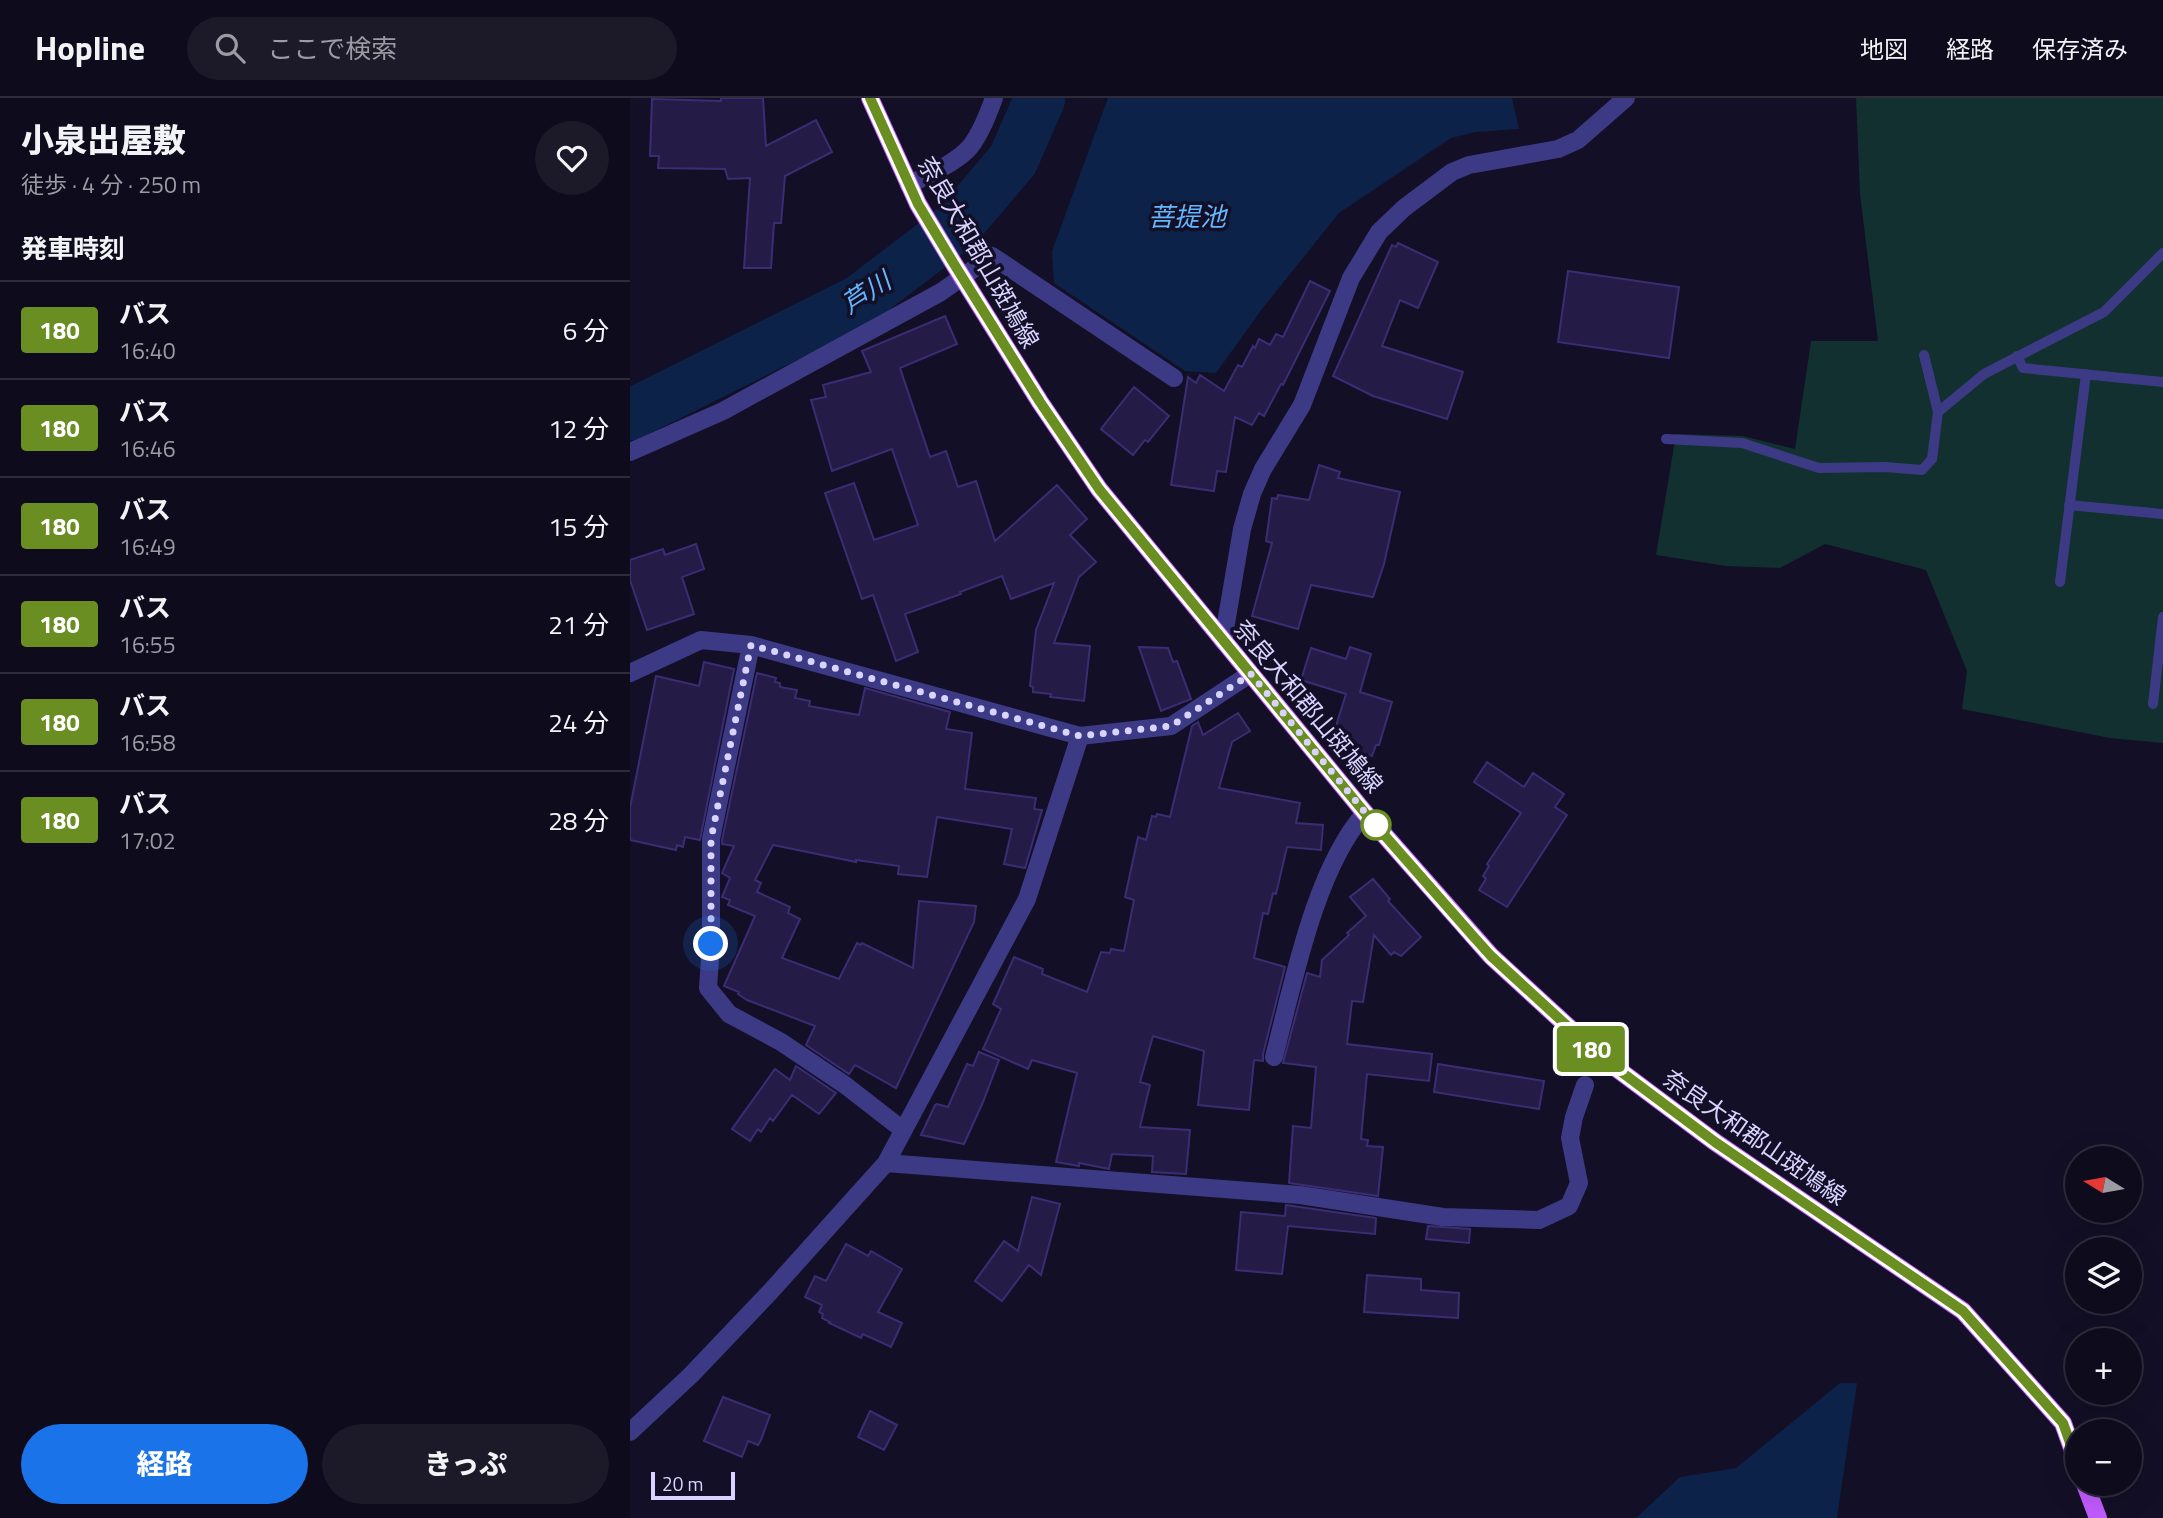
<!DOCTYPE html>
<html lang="ja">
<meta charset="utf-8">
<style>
:root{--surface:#0e0b1c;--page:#1c1929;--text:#f1f3f6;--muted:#9b9ba3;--line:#2e2b3b;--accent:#1a73e8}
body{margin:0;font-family:"Titillium Web","Noto Sans JP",sans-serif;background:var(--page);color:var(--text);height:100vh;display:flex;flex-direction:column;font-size:26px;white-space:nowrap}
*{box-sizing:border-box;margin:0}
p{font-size:23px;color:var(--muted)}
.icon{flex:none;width:38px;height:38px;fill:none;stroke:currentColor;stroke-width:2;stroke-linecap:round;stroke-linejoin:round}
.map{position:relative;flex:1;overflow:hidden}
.drawer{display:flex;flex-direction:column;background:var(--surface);width:630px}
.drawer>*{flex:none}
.badge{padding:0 14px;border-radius:5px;font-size:24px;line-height:46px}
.needle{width:46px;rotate:281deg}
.fabs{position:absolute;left:1435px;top:1048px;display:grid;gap:14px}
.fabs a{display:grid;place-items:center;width:77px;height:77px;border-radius:50%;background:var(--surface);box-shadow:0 7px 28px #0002,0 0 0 2px var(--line);font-size:35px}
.scale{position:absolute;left:21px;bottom:18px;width:84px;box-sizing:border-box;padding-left:7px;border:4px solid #d9d4ff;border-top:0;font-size:19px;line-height:24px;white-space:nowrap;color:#d9d4ff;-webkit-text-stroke:5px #130f26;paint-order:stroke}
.you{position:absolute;width:35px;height:35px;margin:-18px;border:5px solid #fff;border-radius:50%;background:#1a73e8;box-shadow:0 0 0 10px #1a73e833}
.map>.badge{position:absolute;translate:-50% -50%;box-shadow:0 0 0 4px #fff}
h2{padding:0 21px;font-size:26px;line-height:63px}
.round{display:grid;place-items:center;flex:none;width:74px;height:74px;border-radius:37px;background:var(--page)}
.headline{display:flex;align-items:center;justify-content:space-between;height:119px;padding:0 21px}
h1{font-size:33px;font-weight:800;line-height:52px}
.primary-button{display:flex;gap:14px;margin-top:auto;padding:14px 21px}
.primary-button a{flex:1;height:80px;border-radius:42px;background:var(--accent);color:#fff;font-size:28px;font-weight:800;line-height:80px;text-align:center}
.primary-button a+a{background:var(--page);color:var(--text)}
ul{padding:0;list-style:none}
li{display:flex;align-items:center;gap:21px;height:98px;padding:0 21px;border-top:2px solid var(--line)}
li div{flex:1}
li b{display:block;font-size:26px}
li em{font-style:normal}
li .badge{min-width:77px;font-weight:700;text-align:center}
header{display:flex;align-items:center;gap:42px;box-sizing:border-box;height:98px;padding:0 35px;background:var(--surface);border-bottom:2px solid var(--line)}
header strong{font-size:33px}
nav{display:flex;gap:38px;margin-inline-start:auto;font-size:24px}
.search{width:490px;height:63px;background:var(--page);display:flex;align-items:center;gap:18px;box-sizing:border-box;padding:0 24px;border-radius:38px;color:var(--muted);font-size:26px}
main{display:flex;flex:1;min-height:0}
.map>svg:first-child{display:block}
</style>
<header>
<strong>Hopline</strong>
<div class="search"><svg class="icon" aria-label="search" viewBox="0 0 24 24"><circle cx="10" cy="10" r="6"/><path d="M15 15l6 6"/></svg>ここで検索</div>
<nav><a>地図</a><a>経路</a><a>保存済み</a></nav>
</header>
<main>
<section class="drawer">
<div class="headline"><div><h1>小泉出屋敷</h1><p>徒歩 · 4 分 · 250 m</p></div><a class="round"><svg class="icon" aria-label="heart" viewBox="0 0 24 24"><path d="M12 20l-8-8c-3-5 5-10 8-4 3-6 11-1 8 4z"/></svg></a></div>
<h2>発車時刻</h2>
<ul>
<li><span class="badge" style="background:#6b8e23;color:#fff">180</span><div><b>バス</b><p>16:40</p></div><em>6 分</em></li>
<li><span class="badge" style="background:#6b8e23;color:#fff">180</span><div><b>バス</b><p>16:46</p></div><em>12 分</em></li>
<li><span class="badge" style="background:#6b8e23;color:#fff">180</span><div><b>バス</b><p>16:49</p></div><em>15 分</em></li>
<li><span class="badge" style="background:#6b8e23;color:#fff">180</span><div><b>バス</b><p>16:55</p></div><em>21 分</em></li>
<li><span class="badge" style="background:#6b8e23;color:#fff">180</span><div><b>バス</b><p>16:58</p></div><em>24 分</em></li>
<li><span class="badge" style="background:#6b8e23;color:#fff">180</span><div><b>バス</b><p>17:02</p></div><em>28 分</em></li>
</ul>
<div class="primary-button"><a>経路</a><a>きっぷ</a></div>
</section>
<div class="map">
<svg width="1533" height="1420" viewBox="0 0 1533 1420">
<rect width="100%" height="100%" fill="#130f26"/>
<path fill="#12302f" d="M 1226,0 L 1533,0 L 1533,645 L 1480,640 L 1332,611 L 1337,573 L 1296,472 L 1195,446 L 1150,470 L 1096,468 L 1026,457 L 1046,336 L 1113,338 L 1165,351 L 1181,243 L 1248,243 L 1230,96 Z"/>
<path fill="#0c2248" d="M 478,0 L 882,0 L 889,31 L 846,34 L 821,40 L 709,115 L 632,211 L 586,275 L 555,273 L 424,185 L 422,153 Z
M 1210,1285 L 1227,1285 L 1207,1420 L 1006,1420 L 1050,1379 L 1106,1370 Z"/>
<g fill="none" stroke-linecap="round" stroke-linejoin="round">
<path stroke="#0c2248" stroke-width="51" d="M 0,317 L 230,202 L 327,128 L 383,62 L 410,0"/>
</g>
<path fill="#241b47" stroke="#3b2d73" stroke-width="2" d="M 91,0 L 133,0 L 136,48 L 186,22 L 202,54 L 155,78 L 151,125 L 144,125 L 141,170 L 114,170 L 120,80 L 98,81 L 95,71 L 28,70 L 29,58 L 20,58 L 22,1 L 91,3 Z
M 768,145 L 808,164 L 788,210 L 770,202 L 752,248 L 833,274 L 817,321 L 743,298 L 703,278 L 762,147 L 766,149 Z
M 938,173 L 1049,189 L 1039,260 L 928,244 Z
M 680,183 L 700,193 L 653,287 L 651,286 L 634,318 L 629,315 L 622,327 L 605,319 L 596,374 L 587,373 L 584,393 L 541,387 L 558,279 L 566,285 L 570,277 L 594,293 L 608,267 L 612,269 L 623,248 L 625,250 L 629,241 L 640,247 L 646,236 L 653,239 Z
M 315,218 L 327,246 L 270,270 L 300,359 L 316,353 L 328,389 L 346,383 L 365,443 L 427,387 L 457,421 L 440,437 L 466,464 L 449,479 L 424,545 L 460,548 L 454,603 L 420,599 L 421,596 L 403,594 L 403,589 L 400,588 L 406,532 L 424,485 L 381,501 L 372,478 L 330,494 L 331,496 L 275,516 L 288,554 L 266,563 L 243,497 L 232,501 L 195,395 L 224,385 L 244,442 L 288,427 L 262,351 L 202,373 L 181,302 L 196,299 L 193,287 L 241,274 L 232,253 Z
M 504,289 L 539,318 L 518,344 L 515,342 L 503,357 L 471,331 Z
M 689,367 L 710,374 L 708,380 L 770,394 L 754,466 L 743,499 L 681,487 L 668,531 L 622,518 L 642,445 L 636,443 L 642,400 L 647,401 L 648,397 L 679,402 Z
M 66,446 L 74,471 L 52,479 L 64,516 L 17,532 L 0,482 L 0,462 L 33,451 L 35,457 Z
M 509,549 L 538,550 L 543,564 L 547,563 L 561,601 L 531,613 Z
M 720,549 L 741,556 L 730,594 L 762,604 L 749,647 L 746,647 L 742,658 L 718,650 L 721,639 L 704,634 L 716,596 L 671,582 L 681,550 L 716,561 Z
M 74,564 L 104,571 L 70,742 L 55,739 L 53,749 L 47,747 L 46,752 L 0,742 L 0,710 L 26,578 L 69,588 Z
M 127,575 L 146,580 L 145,584 L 150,585 L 150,589 L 167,592 L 165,600 L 180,603 L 179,608 L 229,617 L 235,590 L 320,614 L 316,631 L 342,635 L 335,691 L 406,700 L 404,711 L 412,712 L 395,770 L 374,766 L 382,731 L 307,719 L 297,779 L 268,776 L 269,768 L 226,762 L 226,764 L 143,747 L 125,782 L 131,785 L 127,794 L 160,809 L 158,815 L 170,821 L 152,860 L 209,881 L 227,845 L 231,847 L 232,845 L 283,870 L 289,803 L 346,808 L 344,824 L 266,990 L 225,967 L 219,976 L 176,947 L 185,928 L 117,902 L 108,896 L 109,894 L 94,888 L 125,818 L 98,807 L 100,802 L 92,799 L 100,780 L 92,775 L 104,748 L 92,746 L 92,742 Z
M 608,615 L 620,633 L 602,644 L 589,690 L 670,705 L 666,725 L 693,727 L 691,752 L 657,749 L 646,796 L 643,795 L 638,816 L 633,815 L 624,860 L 655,869 L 633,956 L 633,963 L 624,962 L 619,1012 L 568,1007 L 574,953 L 523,938 L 510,984 L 520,987 L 510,1029 L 560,1032 L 556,1076 L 522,1074 L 523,1058 L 482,1056 L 479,1071 L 449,1065 L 449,1068 L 426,1064 L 447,975 L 402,962 L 398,971 L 353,951 L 371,911 L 363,906 L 384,859 L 413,871 L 412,876 L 457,894 L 471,854 L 480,855 L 481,851 L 494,853 L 504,802 L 495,799 L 508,739 L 516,742 L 522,718 L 526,719 L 527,716 L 540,719 L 562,628 L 568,624 L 573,637 Z
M 857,664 L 894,689 L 903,675 L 934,696 L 925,709 L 937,717 L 877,809 L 849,792 L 856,781 L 853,778 L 859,768 L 857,766 L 891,715 L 844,684 Z
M 743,781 L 760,801 L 758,803 L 791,839 L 771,858 L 764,854 L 761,857 L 744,837 L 733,904 L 722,903 L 717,946 L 802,956 L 799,983 L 737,976 L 731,1041 L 738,1042 L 737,1048 L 753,1049 L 748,1098 L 659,1085 L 663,1028 L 681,1030 L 686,969 L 653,965 L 677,875 L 690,879 L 692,862 L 719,837 L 717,835 L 736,818 L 720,799 Z
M 349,954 L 369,962 L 353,1004 L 334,1046 L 291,1037 L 305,1007 L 307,1006 L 318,1009 L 337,966 L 343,968 Z
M 808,966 L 914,983 L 909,1011 L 804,994 Z
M 166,968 L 206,995 L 189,1016 L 162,997 L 143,1023 L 140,1020 L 131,1034 L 128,1031 L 120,1043 L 102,1031 L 145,971 L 160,982 Z
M 402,1099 L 430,1106 L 411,1177 L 399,1167 L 372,1203 L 345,1183 L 374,1143 L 388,1153 Z
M 656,1107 L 746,1120 L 745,1136 L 658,1128 L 652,1176 L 606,1172 L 611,1114 L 655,1118 Z
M 798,1128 L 840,1131 L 839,1145 L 796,1141 Z
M 216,1146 L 238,1158 L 241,1153 L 272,1171 L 248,1214 L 272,1225 L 261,1249 L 233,1236 L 231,1240 L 199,1225 L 200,1224 L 192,1220 L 193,1216 L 189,1214 L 192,1207 L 175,1199 L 185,1178 L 196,1183 Z
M 737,1177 L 791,1181 L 791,1192 L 829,1195 L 828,1220 L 734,1214 Z
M 93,1299 L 140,1317 L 131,1342 L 128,1347 L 118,1343 L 112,1359 L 74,1343 Z
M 240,1313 L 267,1327 L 254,1352 L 228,1339 Z"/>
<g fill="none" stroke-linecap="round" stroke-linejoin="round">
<path stroke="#3d3a85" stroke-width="10" d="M 1294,257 L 1308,314
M 1387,258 L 1393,270 L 1533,284
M 1036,341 L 1112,345 L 1189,370 L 1255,369 L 1292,372 L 1302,361 L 1308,314 L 1354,276 L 1474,214 L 1533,155
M 1439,407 L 1533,416
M 1430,484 L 1456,276
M 1523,606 L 1533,519"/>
<path stroke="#3d3a85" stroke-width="18" d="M 279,87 C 298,76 325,66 340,49 C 351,35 358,16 364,0
M 0,354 L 93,313 L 311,194 L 362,158 L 544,280
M 593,543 L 612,431 L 622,396 L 633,371 L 672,307 L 721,180 L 749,134 L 774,110 L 822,74 L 839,67 L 928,51 L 948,42 L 996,0
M 121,547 L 81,741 L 81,847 L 78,890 L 99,916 L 151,944 L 215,987 L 273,1032
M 0,575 L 71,542 L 121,547 L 450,638 L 541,628 L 620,576
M 644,959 C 663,886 685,771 735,715
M 256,1065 L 670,1097 L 813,1119 L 909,1122 L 939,1108 L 949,1085 L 940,1040 L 944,1019 L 955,987
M 0,1334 L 61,1277 L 141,1193 L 256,1065 L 397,801 L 450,638"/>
<path stroke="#c25bff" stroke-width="18" d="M 240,0 L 288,106 L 324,166 L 410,304 L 469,391 L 735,715 L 861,858 L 970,958 L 1085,1044 L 1333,1213 L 1433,1325 L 1447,1364
M 1455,1386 L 1468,1420"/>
</g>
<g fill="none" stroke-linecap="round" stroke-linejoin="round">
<defs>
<path id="line" d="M 240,0 L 288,106 L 324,166 L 410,304 L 469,391 L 735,715 L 843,838 L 861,858 L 970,958 L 1085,1044 L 1333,1213 L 1433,1325 L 1447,1364"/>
</defs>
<use href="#line" stroke="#fff" stroke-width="16"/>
<use href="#line" stroke="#6b8e23" stroke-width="10"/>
<path stroke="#d9d4ff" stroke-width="7" stroke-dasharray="0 12.6" d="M 81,846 L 81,741 L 121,547 L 450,638 L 541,628 L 621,576 L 753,736 L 746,727"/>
</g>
<circle fill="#fff" stroke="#6b8e23" stroke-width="3.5" cx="746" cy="727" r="14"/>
<g text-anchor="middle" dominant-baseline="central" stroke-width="7" stroke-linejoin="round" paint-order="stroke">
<g font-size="24" fill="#d9d4ff" stroke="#130f26">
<text transform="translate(349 154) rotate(60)">奈良大和郡山斑鳩線</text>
<text transform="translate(679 608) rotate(50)">奈良大和郡山斑鳩線</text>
<text transform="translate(1125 1039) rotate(35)">奈良大和郡山斑鳩線</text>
</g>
<g font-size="26" font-style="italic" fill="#62b6ff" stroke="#130f26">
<text x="557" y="118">菩提池</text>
<text transform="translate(236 194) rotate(-33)">芦川</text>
</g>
</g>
</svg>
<div class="fabs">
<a><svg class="needle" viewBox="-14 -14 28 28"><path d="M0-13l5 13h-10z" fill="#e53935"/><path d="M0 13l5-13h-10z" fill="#9b9ba3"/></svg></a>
<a><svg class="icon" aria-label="layers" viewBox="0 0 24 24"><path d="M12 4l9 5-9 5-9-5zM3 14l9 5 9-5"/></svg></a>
<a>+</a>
<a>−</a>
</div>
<div class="scale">20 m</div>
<div class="you" style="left:81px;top:846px"></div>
<b class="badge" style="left:961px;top:951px;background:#6b8e23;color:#fff">180</b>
</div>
</main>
